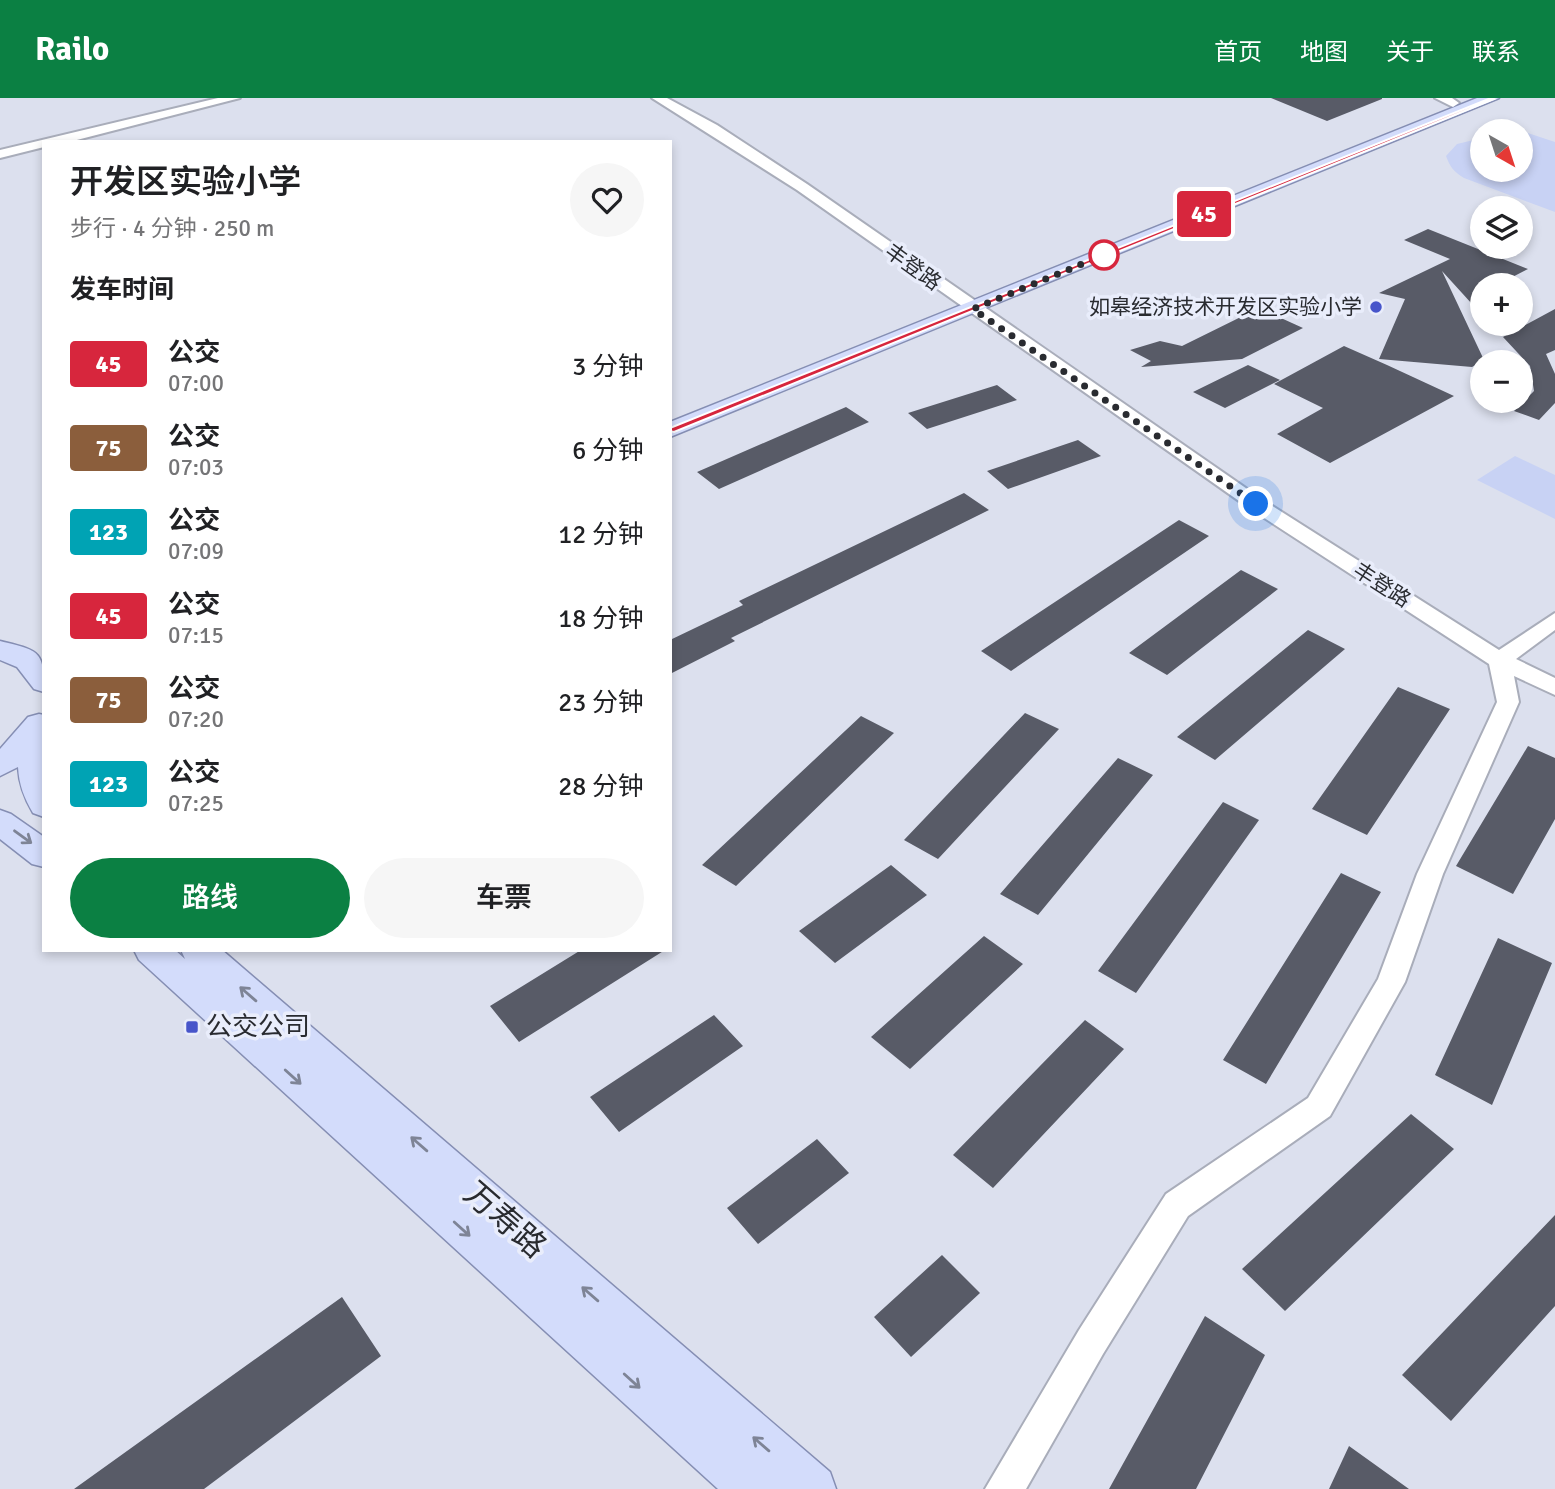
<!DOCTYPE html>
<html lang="zh">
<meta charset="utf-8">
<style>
:root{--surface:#fff;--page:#f6f6f6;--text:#202124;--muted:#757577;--accent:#0b8043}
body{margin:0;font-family:Signika,"Noto Sans SC",sans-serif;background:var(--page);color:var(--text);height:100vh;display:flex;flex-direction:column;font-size:26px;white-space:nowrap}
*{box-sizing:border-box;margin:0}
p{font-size:23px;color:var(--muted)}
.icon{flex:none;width:38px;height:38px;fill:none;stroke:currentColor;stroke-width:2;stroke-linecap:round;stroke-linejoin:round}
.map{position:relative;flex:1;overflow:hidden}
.side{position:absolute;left:42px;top:42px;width:630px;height:812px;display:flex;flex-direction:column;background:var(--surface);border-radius:0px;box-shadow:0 4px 10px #0003}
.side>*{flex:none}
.badge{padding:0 14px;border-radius:5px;font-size:24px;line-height:46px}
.needle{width:46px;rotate:141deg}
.controls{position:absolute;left:1470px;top:21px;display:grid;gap:14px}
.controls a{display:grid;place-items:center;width:63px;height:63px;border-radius:50%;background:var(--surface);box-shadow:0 4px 10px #0003;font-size:35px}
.you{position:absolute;width:35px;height:35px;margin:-18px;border:5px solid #fff;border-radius:50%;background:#1a73e8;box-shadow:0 0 0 10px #1a73e833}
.map>.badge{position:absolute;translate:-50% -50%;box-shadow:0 0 0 4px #fff}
h2{padding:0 28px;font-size:26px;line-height:63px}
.round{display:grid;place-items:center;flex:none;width:74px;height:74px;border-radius:37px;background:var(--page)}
.headline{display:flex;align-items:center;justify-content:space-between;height:119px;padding:0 28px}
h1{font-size:33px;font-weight:600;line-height:52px}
.button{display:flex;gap:14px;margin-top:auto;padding:14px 28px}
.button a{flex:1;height:80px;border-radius:42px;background:var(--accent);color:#fff;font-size:28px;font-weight:600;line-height:80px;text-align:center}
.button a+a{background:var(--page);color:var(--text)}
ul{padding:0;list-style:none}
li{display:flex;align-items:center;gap:21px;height:84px;padding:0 28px}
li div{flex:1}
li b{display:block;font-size:26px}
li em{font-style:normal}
li .badge{min-width:77px;font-weight:700;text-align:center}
header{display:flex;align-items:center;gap:42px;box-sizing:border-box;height:98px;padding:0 35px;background:var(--accent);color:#fff}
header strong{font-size:33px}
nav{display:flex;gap:38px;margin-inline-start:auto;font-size:24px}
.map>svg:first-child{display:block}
</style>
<header>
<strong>Railo</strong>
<nav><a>首页</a><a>地图</a><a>关于</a><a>联系</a></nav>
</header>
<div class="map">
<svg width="1555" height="1391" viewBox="0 0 1555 1391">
<rect width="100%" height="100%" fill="#dce0ee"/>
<path fill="#c8d2f4" d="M 1507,28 L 1555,44 L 1555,114 L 1464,80 C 1454,74 1450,69 1446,58 L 1457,46 L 1482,40 L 1482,72 L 1521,72 L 1521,33 L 1496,31 Z
M 1515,358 L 1555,377 L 1555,421 L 1477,382 Z"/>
<path fill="#585b67" d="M 1271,0 L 1382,0 L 1382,1 L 1327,23 Z
M 1428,131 L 1528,171 L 1497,187 L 1482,187 L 1482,217 L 1442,173 L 1484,262 L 1472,269 L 1379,261 L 1405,201 L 1379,195 L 1450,161 L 1404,142 Z
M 1259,210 L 1303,230 L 1242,261 L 1141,269 L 1151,263 L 1130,252 L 1160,243 L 1182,248 Z
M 1555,211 L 1555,252 L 1546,256 L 1555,276 L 1555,305 L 1539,322 L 1514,313 L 1534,293 L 1530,268 L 1503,239 Z
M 1344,248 L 1387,267 L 1454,298 L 1330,365 L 1277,336 L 1323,310 L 1274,286 Z
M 1248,267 L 1280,282 L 1225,310 L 1193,294 Z
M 997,287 L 1017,302 L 927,331 L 908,315 Z
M 846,309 L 869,324 L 719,391 L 697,374 Z
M 1078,342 L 1101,358 L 1008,391 L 987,373 Z
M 964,395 L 989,412 L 731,540 L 735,543 L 670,576 L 670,542 L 743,507 L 739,503 Z
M 1179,422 L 1209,438 L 1011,573 L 981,553 Z
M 1241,472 L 1278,491 L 1167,577 L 1129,555 Z
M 1308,532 L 1345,551 L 1215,662 L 1177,639 Z
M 1398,589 L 1450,611 L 1367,737 L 1312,711 Z
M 1025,615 L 1059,631 L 938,761 L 904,742 Z
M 861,618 L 894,635 L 736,788 L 702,767 Z
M 1528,648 L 1555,660 L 1555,721 L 1513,796 L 1456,768 Z
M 1118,660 L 1153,677 L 1038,817 L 1000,796 Z
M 1223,704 L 1259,722 L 1136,895 L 1098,873 Z
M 891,767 L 927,797 L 835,865 L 799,833 Z
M 1341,775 L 1381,794 L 1266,986 L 1223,962 Z
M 984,838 L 1023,866 L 910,971 L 871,939 Z
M 1498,840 L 1552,865 L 1492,1007 L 1435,977 Z
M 581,852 L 665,852 L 519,944 L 490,908 Z
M 714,917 L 743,948 L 619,1034 L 590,999 Z
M 1085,922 L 1124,951 L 993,1090 L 953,1057 Z
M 1411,1016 L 1454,1051 L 1285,1213 L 1242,1171 Z
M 817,1041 L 849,1075 L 758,1146 L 727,1110 Z
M 1555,1117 L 1555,1208 L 1451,1323 L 1402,1277 Z
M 942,1157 L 980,1195 L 911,1259 L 874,1219 Z
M 342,1199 L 381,1258 L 204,1391 L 74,1391 Z
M 1205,1218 L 1265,1257 L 1196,1391 L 1109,1391 Z
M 1349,1348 L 1409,1391 L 1329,1391 Z"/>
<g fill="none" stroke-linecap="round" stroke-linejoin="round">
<defs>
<path id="minor" d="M 218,0 L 240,0 L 69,44 L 44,44 L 44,49 L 0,60 L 0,52 Z
M 652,0 L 667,0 L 717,27 L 807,86 L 1263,402 L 1499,552 L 1555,515 L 1555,532 L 1516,561 L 1555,580 L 1555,597 L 1514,578 L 1519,604 L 1443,776 L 1405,884 L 1330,1018 L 1188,1118 L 1103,1256 L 1026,1391 L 985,1391 L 1079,1232 L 1166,1096 L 1308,1000 L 1378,881 L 1417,776 L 1497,604 L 1489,566 L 1249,410 L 797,92 Z
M 1435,0 L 1452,0 L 1459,5 L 1453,9 Z"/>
<path id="major" d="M 1477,0 L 1499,0 L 670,339 L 670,324 Z
M 0,543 C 40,553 44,552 44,594 L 34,591 L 17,569 L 0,562 Z
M 39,616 L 44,617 L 44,719 L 33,715 C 24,700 19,687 18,669 L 0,678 L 0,651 L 28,619 Z
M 0,712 L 11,716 L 44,739 L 44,769 L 32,766 L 0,741 Z
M 134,852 L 175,852 L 185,861 L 181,852 L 222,852 L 830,1374 L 836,1391 L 718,1391 L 139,862 Z"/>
</defs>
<use href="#minor" stroke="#a9adba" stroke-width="4"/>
<use href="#major" stroke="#858eb3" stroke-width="3"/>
<use href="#minor" fill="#fff" fill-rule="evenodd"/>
<use href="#major" fill="#d3dcfb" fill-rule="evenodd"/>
</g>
<defs><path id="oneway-shaft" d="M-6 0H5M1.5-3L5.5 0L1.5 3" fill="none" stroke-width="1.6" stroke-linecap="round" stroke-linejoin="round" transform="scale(1.75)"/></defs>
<g stroke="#7e8496">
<use href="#oneway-shaft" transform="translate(23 739) rotate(36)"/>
<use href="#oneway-shaft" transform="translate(248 896) rotate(-139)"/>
<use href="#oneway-shaft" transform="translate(293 979) rotate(42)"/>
<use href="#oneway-shaft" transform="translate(419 1046) rotate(-139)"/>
<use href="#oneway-shaft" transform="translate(462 1131) rotate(42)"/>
<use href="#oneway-shaft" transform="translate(590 1196) rotate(-139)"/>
<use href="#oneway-shaft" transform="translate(632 1283) rotate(42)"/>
<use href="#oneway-shaft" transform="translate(761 1346) rotate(-139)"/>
</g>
<path fill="#d7263d" stroke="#fff" stroke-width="2" d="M 1491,0 L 1494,1 L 674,334 L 665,332 Z"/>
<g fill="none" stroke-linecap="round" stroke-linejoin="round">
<path stroke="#292b30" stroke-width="7" stroke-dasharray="0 12.6" d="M 1104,157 L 973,211 L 1256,406"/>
</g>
<circle fill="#fff" stroke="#d7263d" stroke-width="3.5" cx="1104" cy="157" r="14"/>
<g fill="#4755ca" stroke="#e9edfb" stroke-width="2.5">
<circle cx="1376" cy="209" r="7"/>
<rect x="185" y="922" width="14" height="14" rx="3.5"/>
</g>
<g text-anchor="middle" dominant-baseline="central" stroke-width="7" stroke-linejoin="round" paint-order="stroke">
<g font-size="21" fill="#292b30" stroke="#e9edfb">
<text transform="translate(913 169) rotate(36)">丰登路</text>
<text transform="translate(1382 487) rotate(33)">丰登路</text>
</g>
<g font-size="21" fill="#292b30" stroke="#e9edfb" text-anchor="end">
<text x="1362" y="209">如皋经济技术开发区实验小学</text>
</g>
<g font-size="26" fill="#292b30" stroke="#e9edfb" text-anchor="start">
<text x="206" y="929">公交公司</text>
</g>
<g font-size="32" fill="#292b30" stroke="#e9edfb">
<text transform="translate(505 1122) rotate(41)">万寿路</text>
</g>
</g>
</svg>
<div class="controls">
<a><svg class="needle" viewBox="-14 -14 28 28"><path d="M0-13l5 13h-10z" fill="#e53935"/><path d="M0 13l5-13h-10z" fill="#757577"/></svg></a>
<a><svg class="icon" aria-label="layers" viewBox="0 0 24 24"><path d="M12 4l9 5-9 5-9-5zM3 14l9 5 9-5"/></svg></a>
<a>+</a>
<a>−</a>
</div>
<div class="you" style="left:1256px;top:406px"></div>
<b class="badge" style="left:1204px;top:116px;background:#d7263d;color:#fff">45</b>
<section class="side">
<div class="headline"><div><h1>开发区实验小学</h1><p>步行 · 4 分钟 · 250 m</p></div><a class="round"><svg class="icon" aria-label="heart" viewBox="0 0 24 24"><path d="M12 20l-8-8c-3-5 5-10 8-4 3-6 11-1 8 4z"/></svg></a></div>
<h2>发车时间</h2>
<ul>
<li><span class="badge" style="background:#d7263d;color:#fff">45</span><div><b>公交</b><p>07:00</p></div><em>3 分钟</em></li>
<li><span class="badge" style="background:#8b5e3c;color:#fff">75</span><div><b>公交</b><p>07:03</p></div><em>6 分钟</em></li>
<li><span class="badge" style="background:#00a3b4;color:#fff">123</span><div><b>公交</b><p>07:09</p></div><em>12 分钟</em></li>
<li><span class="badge" style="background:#d7263d;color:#fff">45</span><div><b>公交</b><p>07:15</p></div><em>18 分钟</em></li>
<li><span class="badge" style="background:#8b5e3c;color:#fff">75</span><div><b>公交</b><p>07:20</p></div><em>23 分钟</em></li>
<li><span class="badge" style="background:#00a3b4;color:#fff">123</span><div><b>公交</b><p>07:25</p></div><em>28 分钟</em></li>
</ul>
<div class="button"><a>路线</a><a>车票</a></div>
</section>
</div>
